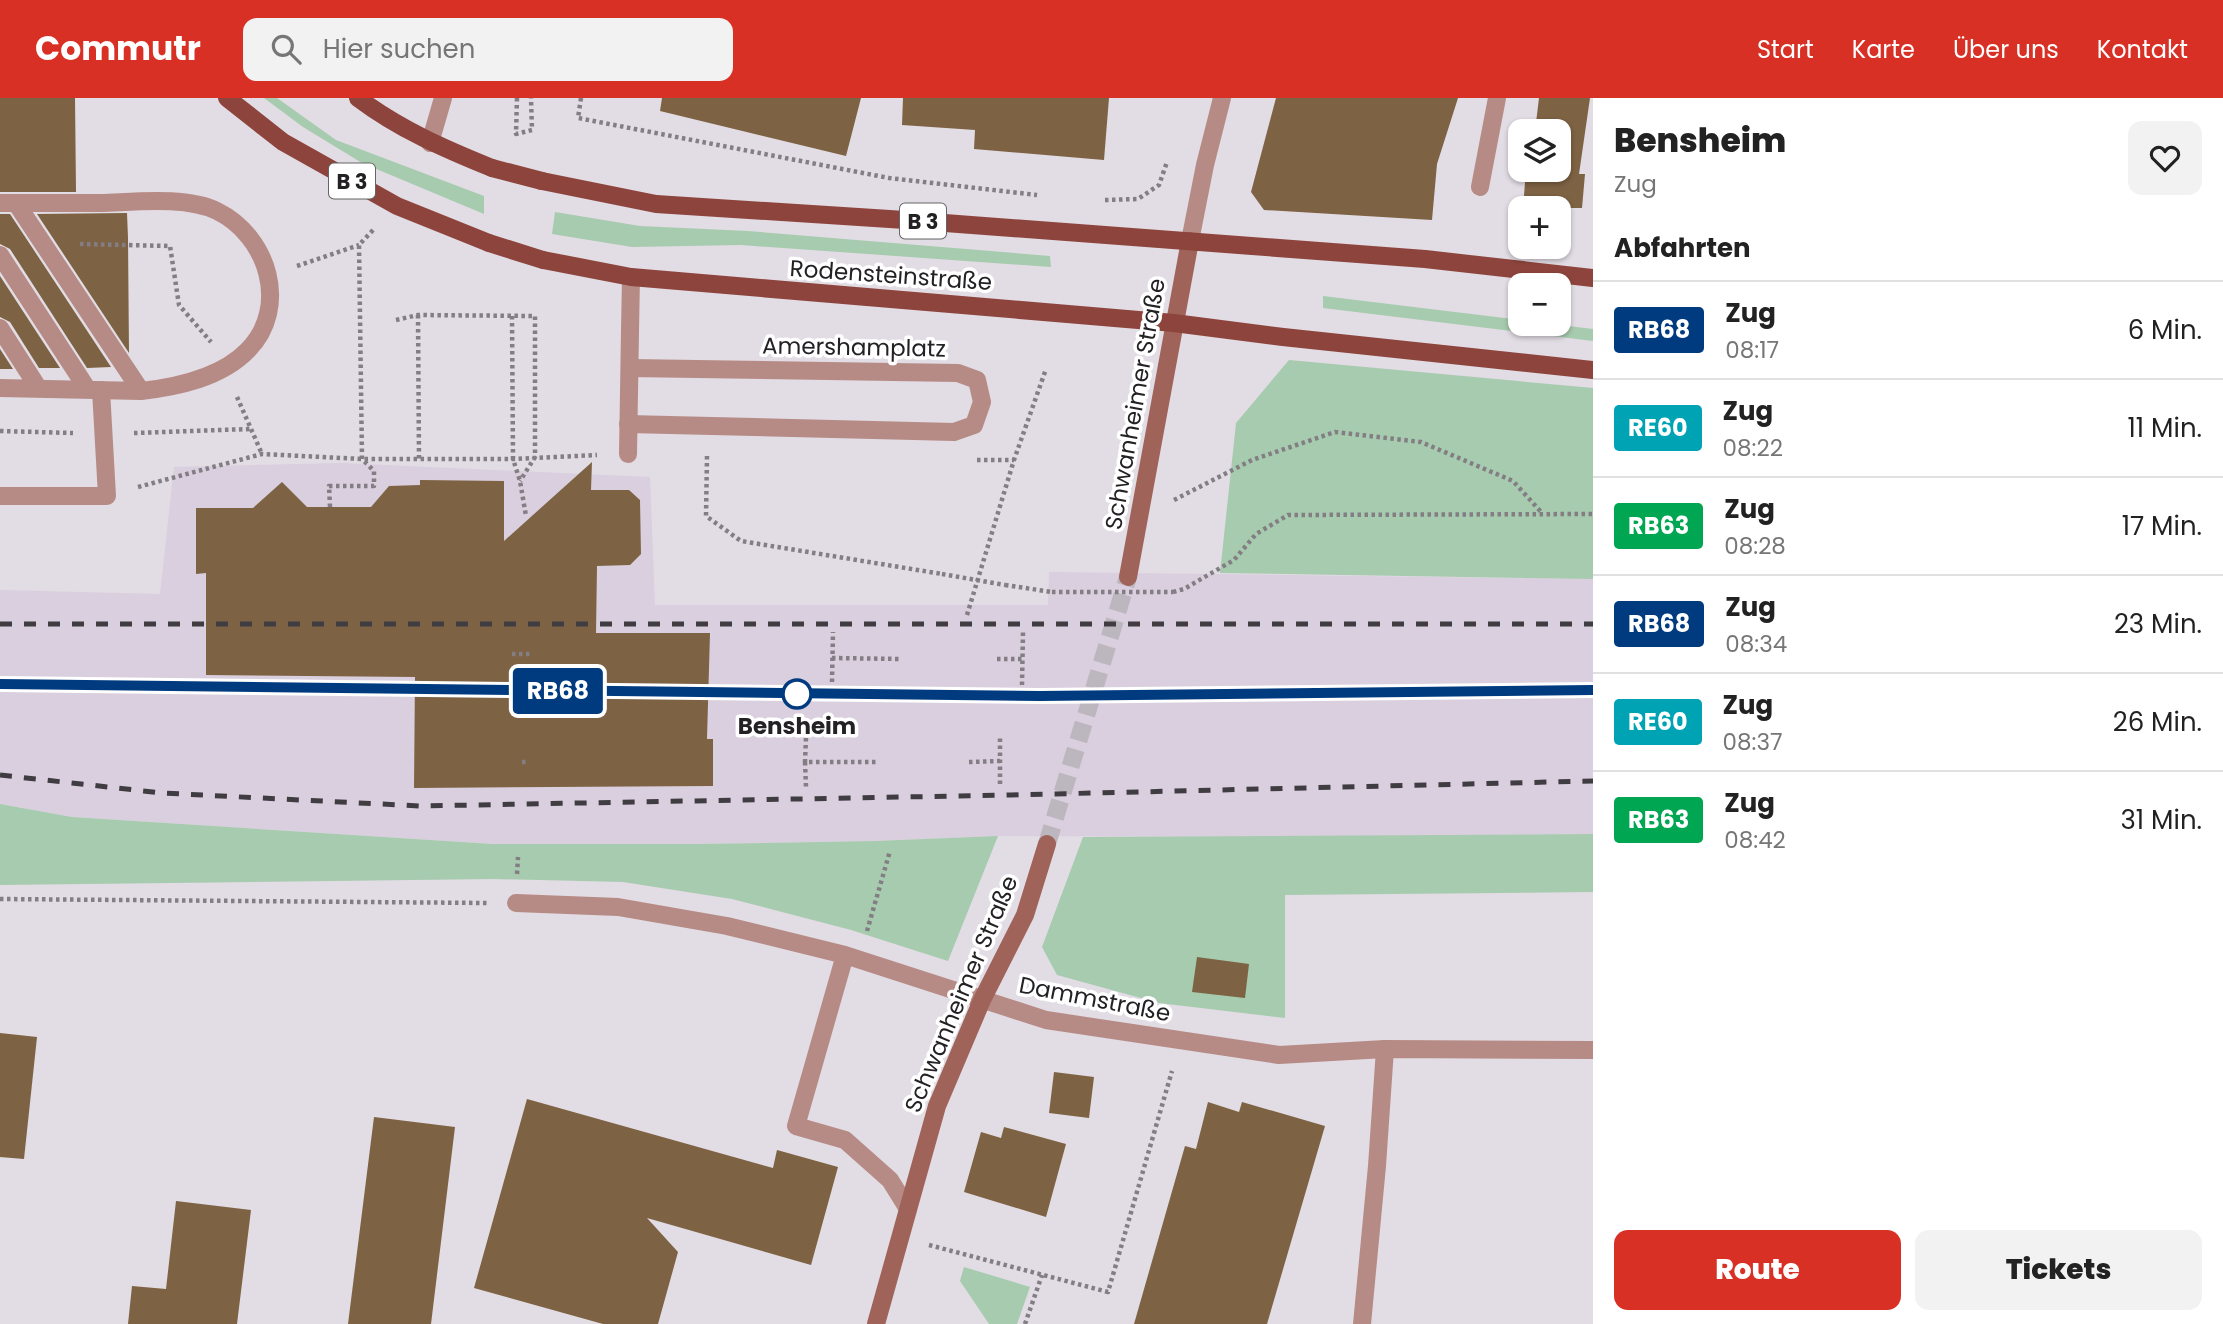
<!DOCTYPE html>
<html lang="de">
<meta charset="utf-8">
<style>
:root{--surface:#fff;--page:#f2f2f2;--text:#222;--muted:#767676;--line:#e0e0e0;--accent:#d93025}
body{margin:0;font-family:Poppins,sans-serif;background:var(--page);color:var(--text);height:100vh;display:flex;flex-direction:column;font-size:26px;white-space:nowrap}
*{box-sizing:border-box;margin:0}
p{font-size:23px;color:var(--muted)}
.icon{flex:none;width:38px;height:38px;fill:none;stroke:currentColor;stroke-width:2;stroke-linecap:round;stroke-linejoin:round}
.map{position:relative;flex:1;overflow:hidden}
.drawer{display:flex;flex-direction:column;background:var(--surface);width:630px}
.drawer>*{flex:none}
.badge{padding:0 14px;border-radius:5px;font-size:24px;line-height:46px}
.controls{position:absolute;left:1508px;top:21px;display:grid;gap:14px}
.controls a{display:grid;place-items:center;width:63px;height:63px;border-radius:14px;background:var(--surface);box-shadow:0 2px 5px #0004;font-size:35px}
.map>.badge{position:absolute;translate:-50% -50%;box-shadow:0 0 0 4px #fff}
h2{padding:0 21px;font-size:26px;line-height:63px}
.round{display:grid;place-items:center;flex:none;width:74px;height:74px;border-radius:14px;background:var(--page)}
.headline{display:flex;align-items:center;justify-content:space-between;height:119px;padding:0 21px}
h1{font-size:33px;font-weight:800;line-height:52px}
.action{display:flex;gap:14px;margin-top:auto;padding:14px 21px}
.action a{flex:1;height:80px;border-radius:14px;background:var(--accent);color:#fff;font-size:28px;font-weight:800;line-height:80px;text-align:center}
.action a+a{background:var(--page);color:var(--text)}
ul{padding:0;list-style:none}
li{display:flex;align-items:center;gap:21px;height:98px;padding:0 21px;border-top:2px solid var(--line)}
li div{flex:1}
li b{display:block;font-size:26px}
li em{font-style:normal}
li .badge{min-width:77px;font-weight:700;text-align:center}
header{display:flex;align-items:center;gap:42px;box-sizing:border-box;height:98px;padding:0 35px;background:var(--accent);color:#fff}
header strong{font-size:33px}
nav{display:flex;gap:38px;margin-inline-start:auto;font-size:24px}
.search{width:490px;height:63px;background:var(--page);display:flex;align-items:center;gap:18px;box-sizing:border-box;padding:0 24px;border-radius:14px;color:var(--muted);font-size:26px}
main{display:flex;flex:1;min-height:0}
.map>svg:first-child{display:block}
</style>
<header>
<strong>Commutr</strong>
<div class="search"><svg class="icon" aria-label="search" viewBox="0 0 24 24"><circle cx="10" cy="10" r="6"/><path d="M15 15l6 6"/></svg>Hier suchen</div>
<nav><a>Start</a><a>Karte</a><a>Über uns</a><a>Kontakt</a></nav>
</header>
<main>
<div class="map">
<svg width="1593" height="1226" viewBox="0 0 1593 1226">
<rect width="100%" height="100%" fill="#e2dce4"/>
<path fill="#dacfde" d="M 341,365 L 650,379 L 655,507 L 1048,507 L 1049,474 L 1593,481 L 1593,736 L 1283,739 L 998,738 L 875,743 L 698,746 L 493,746 L 72,719 L 0,706 L 0,492 L 160,496 L 174,369 Z"/>
<path fill="#a7cbae" d="M 264,0 L 277,0 L 336,42 L 484,98 L 484,116 L 362,65 L 303,29 Z
M 555,114 L 640,128 L 748,133 L 1050,158 L 1051,169 L 741,147 L 632,149 L 552,136 Z
M 1323,198 L 1521,222 L 1521,226 L 1551,226 L 1593,231 L 1593,243 L 1323,210 Z
M 1289,262 L 1593,290 L 1593,481 L 1220,475 L 1236,325 Z
M 0,706 L 72,719 L 493,746 L 698,746 L 875,743 L 998,738 L 948,863 L 851,832 L 732,801 L 623,784 L 492,781 L 0,787 Z
M 1593,736 L 1593,794 L 1285,797 L 1285,920 L 1159,905 L 1057,877 L 1042,849 L 1083,739 Z
M 964,1169 L 1030,1189 L 1017,1226 L 989,1226 L 960,1183 Z"/>
<path fill="#7d6243" d="M 0,0 L 75,0 L 76,94 L 0,94 Z
M 662,0 L 861,0 L 846,58 L 660,13 Z
M 903,0 L 1109,0 L 1104,62 L 974,51 L 975,32 L 902,27 Z
M 1276,0 L 1458,0 L 1437,66 L 1432,122 L 1264,112 L 1251,94 Z
M 1539,0 L 1590,0 L 1579,76 L 1585,76 L 1582,110 L 1523,110 L 1526,72 L 1559,72 L 1559,33 L 1535,33 Z
M 127,115 L 128,140 L 129,255 L 37,116 Z
M 0,116 L 10,116 L 111,269 L 87,270 L 10,151 L 0,146 Z
M 0,178 L 60,270 L 39,270 L 10,224 L 0,219 Z
M 0,251 L 13,271 L 0,271 Z
M 592,364 L 591,392 L 629,392 L 640,402 L 641,456 L 630,467 L 597,468 L 596,535 L 710,535 L 707,641 L 713,641 L 713,688 L 414,690 L 415,579 L 206,577 L 206,475 L 196,476 L 196,410 L 253,410 L 282,384 L 307,409 L 371,409 L 389,388 L 420,387 L 420,382 L 504,383 L 504,443 Z
M 1197,859 L 1249,866 L 1245,900 L 1192,894 Z
M 0,935 L 37,939 L 24,1061 L 0,1059 Z
M 1054,974 L 1094,979 L 1089,1020 L 1049,1015 Z
M 527,1001 L 773,1070 L 777,1052 L 838,1069 L 811,1167 L 647,1120 L 678,1154 L 658,1226 L 603,1226 L 474,1190 Z
M 1208,1004 L 1239,1014 L 1242,1004 L 1325,1028 L 1267,1226 L 1134,1226 L 1185,1048 L 1196,1051 Z
M 374,1019 L 455,1029 L 431,1226 L 348,1226 Z
M 1004,1029 L 1066,1046 L 1046,1119 L 964,1094 L 981,1034 L 1001,1040 Z
M 176,1103 L 251,1112 L 237,1226 L 128,1226 L 132,1188 L 166,1191 Z"/>
<g fill="none" stroke-linecap="round" stroke-linejoin="round">
<path stroke="#bcb7be" stroke-width="18" stroke-dasharray="18 9" stroke-linecap="butt" d="M 1047,746 L 1128,479"/>
<path stroke="#827e84" stroke-width="4.5" stroke-dasharray="3.5 3.5" stroke-linecap="butt" d="M 517,0 L 516,36 L 532,32 L 531,0
M 581,0 L 578,20 L 889,80 L 1037,97
M 1105,102 L 1138,101 L 1159,87 L 1167,64
M 80,146 L 170,148 L 179,207 L 211,244
M 297,168 L 359,147
M 418,217 L 419,361
M 512,218 L 513,361 L 520,383 L 526,418
M 396,222 L 418,217 L 535,218 L 535,359 L 520,383
M 237,299 L 262,356
M 0,333 L 73,335
M 134,335 L 250,331
M 707,358 L 706,418 L 741,443 L 942,476
M 977,362 L 1014,362
M 138,389 L 262,356 L 362,361 L 513,361 L 597,357
M 1174,402 L 1252,362 L 1335,334 L 1421,344 L 1513,383 L 1542,415
M 330,409 L 329,388 L 374,388 L 374,373 L 362,361 L 359,147 L 374,131
M 1005,487 L 1052,494
M 1173,494 L 1184,491 L 1234,462 L 1256,436 L 1288,417 L 1593,416
M 967,517 L 1014,362 L 1046,271
M 512,556 L 532,556
M 832,560 L 901,561
M 997,561 L 1022,561
M 832,584 L 833,534
M 1022,587 L 1023,534
M 806,640 L 805,664 L 876,664
M 522,664 L 528,664
M 805,664 L 806,689
M 969,664 L 1000,663
M 1000,686 L 1000,640
M 517,776 L 518,759
M 0,801 L 487,805
M 867,833 L 890,753
M 929,1147 L 1108,1194 L 1172,973
M 1025,1226 L 1042,1177"/>
<path stroke="#b68b85" stroke-width="18" d="M 1480,89 L 1497,0
M 0,105 C 34,105 67,105 101,105 C 135,104 186,98 217,113 C 268,138 290,209 248,252 C 221,280 177,289 141,293 L 0,290
M 16,105 L 141,293
M 0,157 L 88,292
M 0,230 L 39,291
M 630,233 L 631,179
M 628,326 L 954,334 L 974,327 L 982,304 L 977,282 L 958,275 L 630,270
M 1362,1226 L 1377,1068 L 1385,951"/>
<path stroke="#b68b85" stroke-width="18" d="M 430,45 L 443,0"/>
<path stroke="#b68b85" stroke-width="18" d="M 1190,143 L 1205,67 L 1222,0
M 628,356 L 630,233
M 0,398 L 107,398 L 101,292
M 516,805 L 618,809 L 727,828 L 845,857 L 1046,922 L 1279,957 L 1385,951 L 1593,952
M 845,857 L 796,1028 L 845,1042 L 890,1082 L 908,1111"/>
<path stroke="#9f635a" stroke-width="18" d="M 1128,479 L 1190,143
M 876,1226 L 937,1008 L 982,902 L 1025,817 L 1047,746"/>
<path stroke="#8d443c" stroke-width="18" d="M 227,0 L 283,44 L 397,108 L 489,145
M 358,0 C 399,31 445,51 492,70
M 542,83 L 656,106 L 905,122 L 1425,161 L 1593,180
M 543,162 L 631,179 L 1174,225 L 1283,239 L 1593,272"/>
<path stroke="#3f3d41" stroke-width="5" stroke-dasharray="12 12" stroke-linecap="butt" d="M 0,526 L 1593,526
M 0,586 L 1040,598 L 1593,592
M 0,677 L 162,695 L 420,708 L 1011,697 L 1593,683"/>
<path stroke="#827e84" stroke-width="4.5" stroke-dasharray="3.5 3.5" stroke-linecap="butt" d="M 942,476 L 1005,487
M 1052,494 L 1173,494"/>
<path stroke="#8d443c" stroke-width="18" d="M 492,70 L 542,83
M 489,145 L 543,162"/>
</g>
<g fill="none" stroke-linecap="round" stroke-linejoin="round">
<defs>
<path id="line" d="M 0,586 L 1040,598 L 1593,592"/>
</defs>
<use href="#line" stroke="#fff" stroke-width="16"/>
<use href="#line" stroke="#003b80" stroke-width="10"/>
</g>
<circle fill="#fff" stroke="#003b80" stroke-width="3.5" cx="797" cy="596" r="14"/>
<g text-anchor="middle" dominant-baseline="central" stroke-width="7" stroke-linejoin="round" paint-order="stroke">
<g fill="#fff" stroke="#656466" stroke-width="2">
<rect x="329" y="65.5" width="46" height="35" rx="5"/>
<rect x="900" y="105.5" width="46" height="35" rx="5"/>
</g>
<g font-size="21" font-weight="bold" fill="#232124">
<text x="352" y="83">B 3</text>
<text x="923" y="123">B 3</text>
</g>
<g font-size="23" fill="#232124" stroke="#fff">
<text transform="translate(891 177) rotate(4)">Rodensteinstraße</text>
<text transform="translate(854 249) rotate(1)">Amershamplatz</text>
<text transform="translate(1135 306) rotate(-80)">Schwanheimer Straße</text>
<text transform="translate(961 896) rotate(-67)">Schwanheimer Straße</text>
<text transform="translate(1095 901) rotate(11)">Dammstraße</text>
</g>
<g font-size="23" font-weight="bold" fill="#232124" stroke="#fff">
<text x="797" y="628">Bensheim</text>
</g>
</g>
</svg>
<div class="controls">
<a><svg class="icon" aria-label="layers" viewBox="0 0 24 24"><path d="M12 4l9 5-9 5-9-5zM3 14l9 5 9-5"/></svg></a>
<a>+</a>
<a>−</a>
</div>
<b class="badge" style="left:558px;top:593px;background:#003b80;color:#fff">RB68</b>
</div>
<section class="drawer">
<div class="headline"><div><h1>Bensheim</h1><p>Zug</p></div><a class="round"><svg class="icon" aria-label="heart" viewBox="0 0 24 24"><path d="M12 20l-8-8c-3-5 5-10 8-4 3-6 11-1 8 4z"/></svg></a></div>
<h2>Abfahrten</h2>
<ul>
<li><span class="badge" style="background:#003b80;color:#fff">RB68</span><div><b>Zug</b><p>08:17</p></div><em>6 Min.</em></li>
<li><span class="badge" style="background:#00a3b4;color:#fff">RE60</span><div><b>Zug</b><p>08:22</p></div><em>11 Min.</em></li>
<li><span class="badge" style="background:#00a651;color:#fff">RB63</span><div><b>Zug</b><p>08:28</p></div><em>17 Min.</em></li>
<li><span class="badge" style="background:#003b80;color:#fff">RB68</span><div><b>Zug</b><p>08:34</p></div><em>23 Min.</em></li>
<li><span class="badge" style="background:#00a3b4;color:#fff">RE60</span><div><b>Zug</b><p>08:37</p></div><em>26 Min.</em></li>
<li><span class="badge" style="background:#00a651;color:#fff">RB63</span><div><b>Zug</b><p>08:42</p></div><em>31 Min.</em></li>
</ul>
<div class="action"><a>Route</a><a>Tickets</a></div>
</section>
</main>
